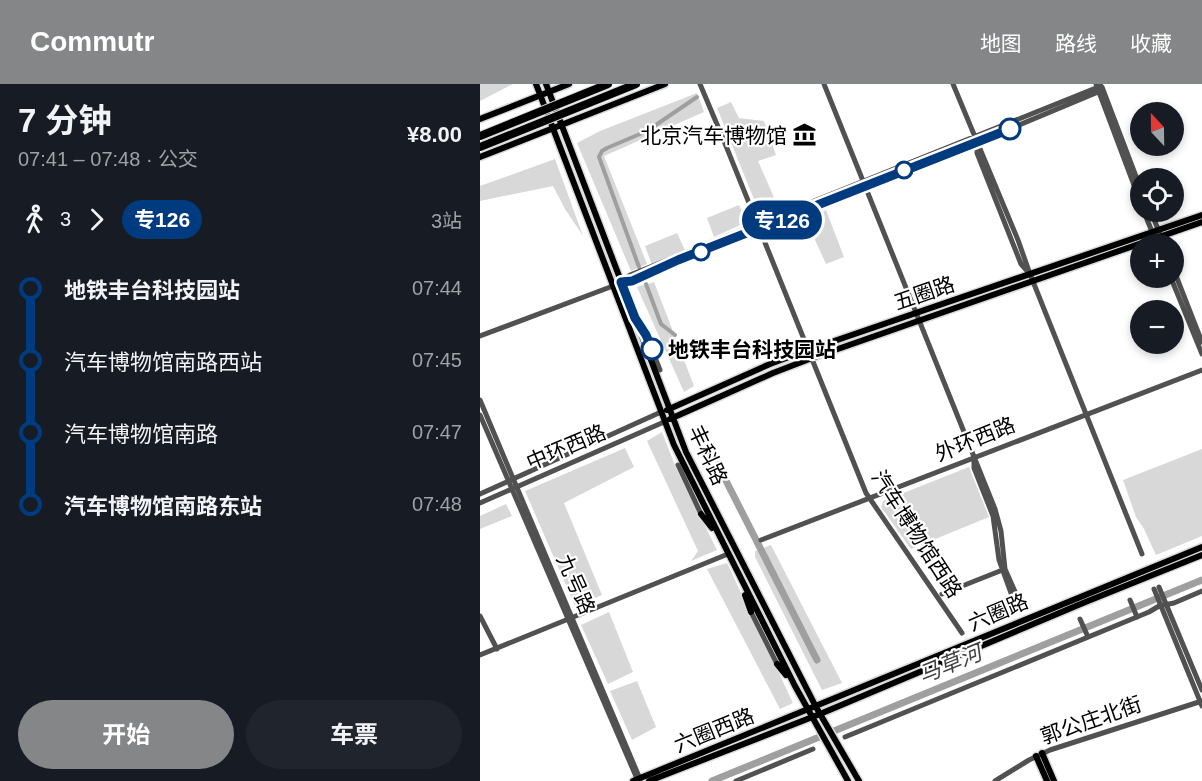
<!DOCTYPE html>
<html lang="zh">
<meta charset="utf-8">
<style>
:root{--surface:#171b24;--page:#20242c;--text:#f1f3f6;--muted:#9ea1a6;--accent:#858687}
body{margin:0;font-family:Arial,"Noto Sans SC",sans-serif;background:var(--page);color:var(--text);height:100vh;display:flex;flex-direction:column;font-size:22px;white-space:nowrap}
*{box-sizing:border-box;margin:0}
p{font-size:20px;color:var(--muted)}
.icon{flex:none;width:33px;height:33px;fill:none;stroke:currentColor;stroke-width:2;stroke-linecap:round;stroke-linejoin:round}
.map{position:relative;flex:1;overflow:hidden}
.sheet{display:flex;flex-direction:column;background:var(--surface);width:480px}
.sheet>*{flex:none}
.badge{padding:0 12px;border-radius:20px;font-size:21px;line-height:39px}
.needle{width:39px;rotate:338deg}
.fabs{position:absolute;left:650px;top:18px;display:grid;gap:12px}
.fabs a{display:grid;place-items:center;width:54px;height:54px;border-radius:50%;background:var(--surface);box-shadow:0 3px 9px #0003;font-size:30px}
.map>.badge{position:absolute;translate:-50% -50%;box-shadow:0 0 0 3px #fff}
.legs{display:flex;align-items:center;gap:9px;height:66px;padding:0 18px;font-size:20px}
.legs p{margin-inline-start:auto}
.head{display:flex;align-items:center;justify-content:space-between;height:102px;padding:0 18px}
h1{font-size:33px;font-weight:700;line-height:45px}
.action{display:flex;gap:12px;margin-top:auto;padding:12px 18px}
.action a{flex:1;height:69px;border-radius:36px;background:var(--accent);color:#fff;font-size:24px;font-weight:700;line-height:69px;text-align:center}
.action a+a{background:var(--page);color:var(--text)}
ul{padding:0 18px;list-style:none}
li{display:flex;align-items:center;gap:21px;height:72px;font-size:22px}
li i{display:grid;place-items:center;width:9px;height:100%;margin:0 8px;background:currentColor}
li i::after{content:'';width:15px;height:15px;margin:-8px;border:4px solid;border-radius:50%;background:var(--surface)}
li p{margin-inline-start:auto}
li:first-child i{background:linear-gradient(#0000 50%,currentColor 0)}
li:last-child i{background:linear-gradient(currentColor 50%,#0000 0)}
header{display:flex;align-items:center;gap:36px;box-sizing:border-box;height:84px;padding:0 30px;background:var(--accent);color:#fff}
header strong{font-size:28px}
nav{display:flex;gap:33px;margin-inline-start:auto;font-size:21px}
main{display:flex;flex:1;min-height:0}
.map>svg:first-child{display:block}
</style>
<header>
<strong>Commutr</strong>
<nav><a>地图</a><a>路线</a><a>收藏</a></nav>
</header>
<main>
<section class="sheet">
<div class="head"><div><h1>7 分钟</h1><p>07:41 – 07:48 · 公交</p></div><b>¥8.00</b></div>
<div class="legs"><svg class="icon" aria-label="walk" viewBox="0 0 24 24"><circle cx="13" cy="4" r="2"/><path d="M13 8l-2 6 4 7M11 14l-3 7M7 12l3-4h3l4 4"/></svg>3<svg class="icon" aria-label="forward" viewBox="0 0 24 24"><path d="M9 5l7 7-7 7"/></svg><b class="badge" style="background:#003b80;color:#fff">专126</b><p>3站</p></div>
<ul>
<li><i style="color:#003b80"></i><b>地铁丰台科技园站</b><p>07:44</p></li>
<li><i style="color:#003b80"></i><span>汽车博物馆南路西站</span><p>07:45</p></li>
<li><i style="color:#003b80"></i><span>汽车博物馆南路</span><p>07:47</p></li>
<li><i style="color:#003b80"></i><b>汽车博物馆南路东站</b><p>07:48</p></li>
</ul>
<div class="action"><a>开始</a><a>车票</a></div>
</section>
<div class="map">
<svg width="722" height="697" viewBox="0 0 722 697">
<rect width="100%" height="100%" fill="#fff"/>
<path fill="#d8d8d8" d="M 0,0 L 33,0 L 0,17 Z
M 217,9 L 224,28 L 124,72 L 167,180 L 151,187 L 97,59 L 120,47 Z
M 251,18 L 259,34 L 284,37 L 296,71 L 278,77 L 300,127 L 287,134 L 280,130 L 237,24 Z
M 75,75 L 103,152 L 85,125 L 73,102 L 0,117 L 0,102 Z
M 259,121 L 267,138 L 234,153 L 227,134 Z
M 346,126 L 364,173 L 346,180 L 325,134 Z
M 197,149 L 205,166 L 172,181 L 165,162 Z
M 174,198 L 214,302 L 204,308 L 157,203 Z
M 182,348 L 196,384 L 237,466 L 211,477 L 218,467 L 167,357 Z
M 145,364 L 154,383 L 84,419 L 122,511 L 95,522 L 45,407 Z
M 722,365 L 722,452 L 676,471 L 664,445 L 656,433 L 643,396 Z
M 489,383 L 509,433 L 431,465 L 401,423 L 403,417 Z
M 26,420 L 32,432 L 0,445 L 0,432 Z
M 291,461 L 362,599 L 342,606 L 275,473 L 275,467 Z
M 247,479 L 313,619 L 300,625 L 227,485 Z
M 129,528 L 153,588 L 128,600 L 101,541 Z
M 157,597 L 176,643 L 152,656 L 130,607 Z"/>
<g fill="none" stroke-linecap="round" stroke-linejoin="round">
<path stroke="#9f9f9f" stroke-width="4" d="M 159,183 L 119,73 L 122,67 L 127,64 L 167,47 L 217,13
M 166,200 L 181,240 L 195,251"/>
<path stroke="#9f9f9f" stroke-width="7" d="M 238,381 L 337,576
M 232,697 L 722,496"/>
<defs>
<path id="major" d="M 56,0 L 194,361 L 315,602 L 368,697
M 66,0 L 206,368 L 336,623 L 379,697
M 0,35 L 89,0
M 0,73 L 185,0
M 187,326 L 290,280 L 328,266 L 722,131
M 190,335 L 293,289 L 332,274 L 722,138
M 221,430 L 232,444
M 265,511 L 271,528
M 297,580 L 306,591
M 562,669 L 574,697
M 556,672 L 567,697
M 153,697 L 722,463
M 169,697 L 340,630 L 603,519 L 722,471"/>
</defs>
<use href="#major" stroke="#dbdbdb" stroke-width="9"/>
<path stroke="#515151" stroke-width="5" d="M 220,0 L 244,57 L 386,409 L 482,549
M 344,0 L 515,425 L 521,447 L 525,485 L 540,519 L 539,524
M 473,0 L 538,156 L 550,190 L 662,470
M 616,0 L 660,117
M 622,3 L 660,103
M 497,62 L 497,69 L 541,180 L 549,189
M 664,128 L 677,160
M 671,128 L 684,160
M 693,184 L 722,258
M 691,194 L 722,270
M 141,198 L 150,191 L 621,2
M 143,198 L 152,197 L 198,176 L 480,63 L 496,59 L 623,6
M 166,251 L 180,286
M 0,252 L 133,202
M 0,316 L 160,695
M 0,331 L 158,697
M 494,377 L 494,384 L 513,432 L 519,476 L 536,523 L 539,524
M 198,381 L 221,430
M 0,410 L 181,328
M 0,419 L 184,338
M 281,456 L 722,286
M 462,510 L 525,485
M 686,520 L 722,606
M 681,522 L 722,622
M 271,528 L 297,580
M 0,532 L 17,565
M 600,535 L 608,553
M 0,571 L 248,470
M 365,653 L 669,528 L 679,522 L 694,519 L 722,507
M 256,697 L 333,665
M 515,697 L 549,676 L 570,666 L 722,617"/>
<use href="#major" stroke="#000" stroke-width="6"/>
<defs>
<path id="highway-bridge" d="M 0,52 L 128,0
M 0,63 L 156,0"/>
</defs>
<use href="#highway-bridge" stroke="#dbdbdb" stroke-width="10" stroke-linecap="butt"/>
<path stroke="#515151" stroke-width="5" d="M 679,503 L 686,520
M 674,505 L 681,522
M 650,516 L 657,533"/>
<use href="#highway-bridge" stroke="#000" stroke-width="8"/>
</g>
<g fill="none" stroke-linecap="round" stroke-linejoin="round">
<defs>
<path id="line-1" d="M 172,265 L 166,251 L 155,234 L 141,198 L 152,197 L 198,176 L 530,45"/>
</defs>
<use href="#line-1" stroke="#fff" stroke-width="14"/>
<use href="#line-1" stroke="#003b80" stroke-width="9"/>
</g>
<defs>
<symbol id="museum-bare" viewBox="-9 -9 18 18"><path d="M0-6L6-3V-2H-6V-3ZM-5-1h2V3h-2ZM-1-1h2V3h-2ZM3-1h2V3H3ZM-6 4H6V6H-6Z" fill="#000" stroke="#fff" stroke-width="2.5" paint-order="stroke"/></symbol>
</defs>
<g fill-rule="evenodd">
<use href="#museum-bare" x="308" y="34" width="33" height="33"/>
</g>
<g fill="#fff" stroke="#003b80" stroke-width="3">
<circle cx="530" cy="45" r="10"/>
<circle cx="424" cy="86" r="8"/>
<circle cx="221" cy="168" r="8"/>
<circle cx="172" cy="265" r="10"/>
</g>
<g text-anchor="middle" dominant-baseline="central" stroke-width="4.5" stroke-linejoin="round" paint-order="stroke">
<g font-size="21" fill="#000" stroke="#fff" text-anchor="end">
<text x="307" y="51">北京汽车博物馆</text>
</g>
<g font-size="21" fill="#000" stroke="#fff">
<text transform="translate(444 209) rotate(-19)">五圈路</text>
<text transform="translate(495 355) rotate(-22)">外环西路</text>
<text transform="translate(86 363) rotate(-23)">中环西路</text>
<text transform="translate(228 371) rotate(65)">丰科路</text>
<text transform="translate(437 450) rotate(57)">汽车博物馆西路</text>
<text transform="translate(96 500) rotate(66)">九号路</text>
<text transform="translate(518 528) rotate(-23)">六圈路</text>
<text transform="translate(611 636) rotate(-19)">郭公庄北街</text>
<text transform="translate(234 646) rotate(-22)">六圈西路</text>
</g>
<g font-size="21" font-weight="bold" fill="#000" stroke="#fff" text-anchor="start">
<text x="188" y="265">地铁丰台科技园站</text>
</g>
<g font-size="22" font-style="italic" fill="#404040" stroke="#fff">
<text transform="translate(470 580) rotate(-22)">马草河</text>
</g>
</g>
</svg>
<div class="fabs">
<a><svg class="needle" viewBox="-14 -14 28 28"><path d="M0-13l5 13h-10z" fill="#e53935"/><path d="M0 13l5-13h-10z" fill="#9ea1a6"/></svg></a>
<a><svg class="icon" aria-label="locate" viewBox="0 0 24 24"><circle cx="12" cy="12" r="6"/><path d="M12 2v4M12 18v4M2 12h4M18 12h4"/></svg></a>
<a>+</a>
<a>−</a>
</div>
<b class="badge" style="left:302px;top:136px;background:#003b80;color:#fff">专126</b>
</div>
</main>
